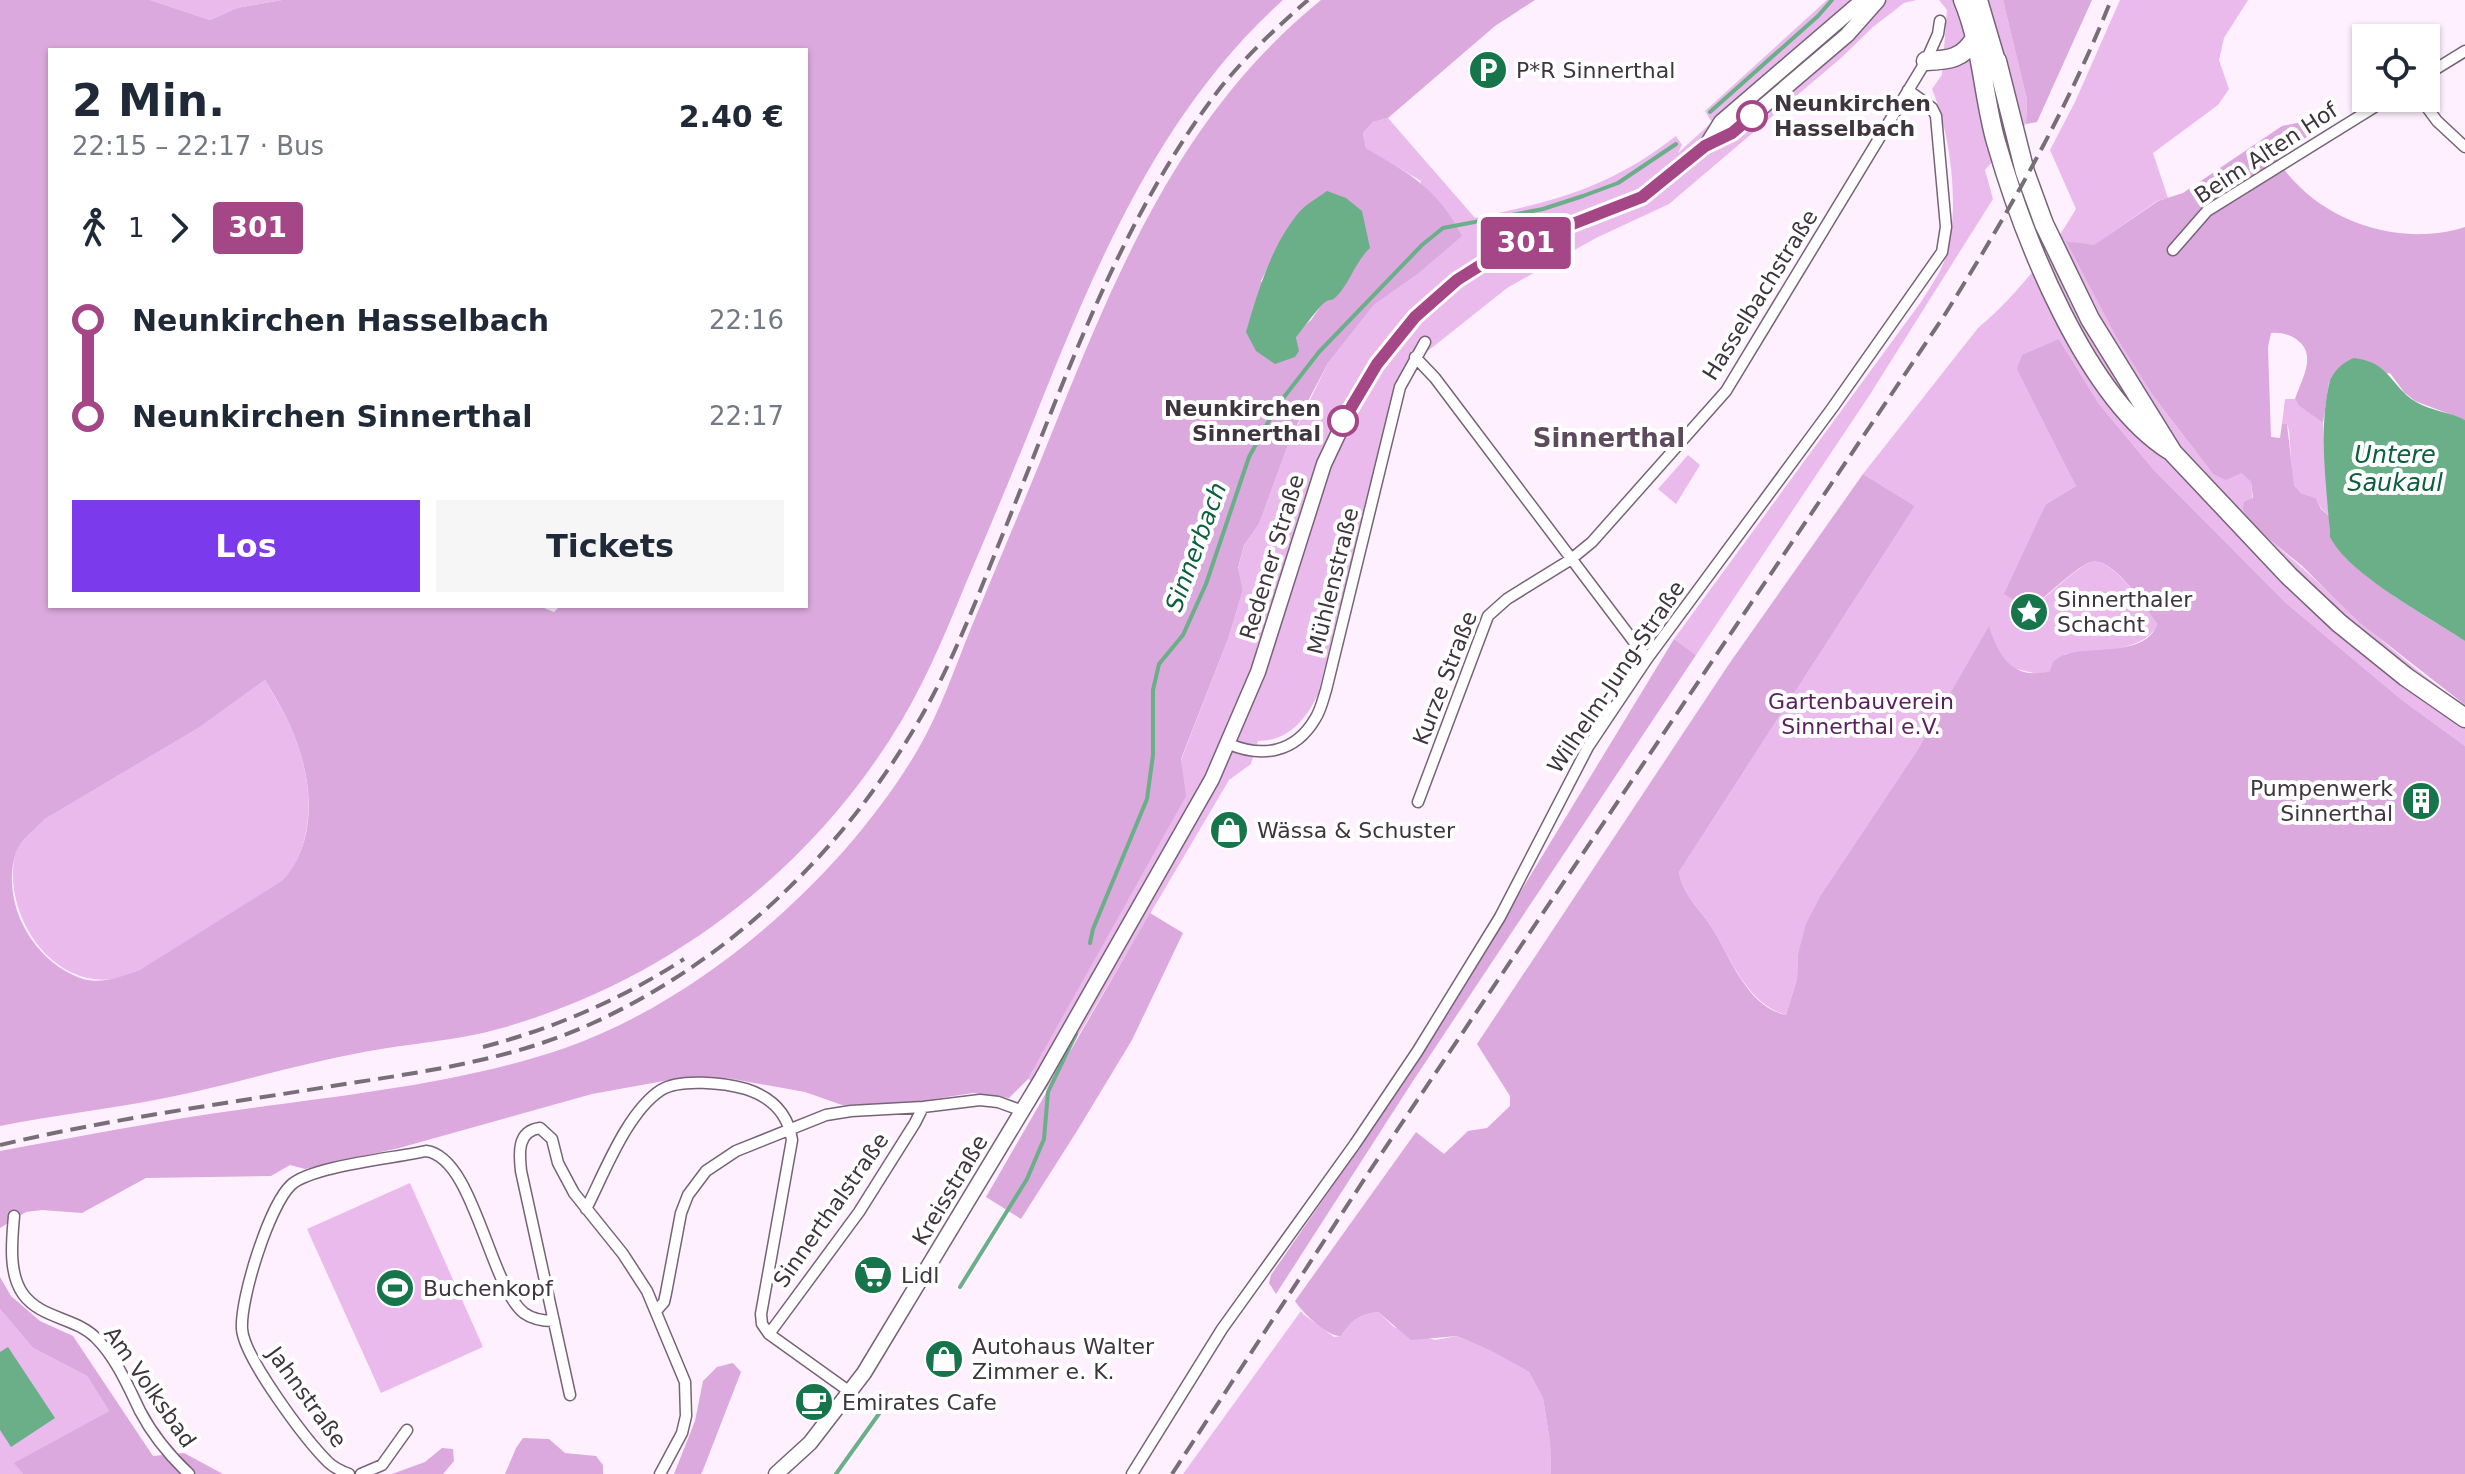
<!DOCTYPE html>
<html lang="de">
<meta charset="utf-8">
<style>
:root{--surface:#fff;--page:#f6f6f7;--text:#1f2937;--muted:#747a83;--accent:#7c3aed}
body{margin:0;font-family:"DejaVu Sans",sans-serif;background:var(--page);color:var(--text);height:100vh;display:flex;flex-direction:column;font-size:30px;white-space:nowrap}
*{box-sizing:border-box;margin:0}
p{font-size:26px;color:var(--muted)}
.icon{flex:none;width:44px;height:44px;fill:none;stroke:currentColor;stroke-width:2;stroke-linecap:round;stroke-linejoin:round}
.map{position:relative;flex:1;overflow:hidden}
.drawer{position:absolute;left:48px;top:48px;width:760px;height:560px;display:flex;flex-direction:column;background:var(--surface);border-radius:0px;box-shadow:0 2px 6px #0004}
.drawer>*{flex:none}
.badge{padding:0 16px;border-radius:6px;font-size:28px;line-height:52px}
.fabs{position:absolute;left:2352px;top:24px;display:grid;gap:16px}
.fabs a{display:grid;place-items:center;width:88px;height:88px;border-radius:0px;background:var(--surface);box-shadow:0 2px 6px #0004;font-size:40px}
.map>.badge{position:absolute;translate:-50% -50%;box-shadow:0 0 0 4px #fff}
.legs{display:flex;align-items:center;gap:12px;height:88px;padding:0 24px;font-size:26px}
.legs p{margin-inline-start:auto}
.overview{display:flex;align-items:center;justify-content:space-between;height:136px;padding:0 24px}
h1{font-size:44px;font-weight:700;line-height:60px}
.primary-button{display:flex;gap:16px;margin-top:auto;padding:16px 24px}
.primary-button a{flex:1;height:92px;border-radius:0px;background:var(--accent);color:#fff;font-size:32px;font-weight:700;line-height:92px;text-align:center}
.primary-button a+a{background:var(--page);color:var(--text)}
ul{padding:0 24px;list-style:none}
li{display:flex;align-items:center;gap:28px;height:96px;font-size:30px}
li i{display:grid;place-items:center;width:12px;height:100%;margin:0 10px;background:currentColor}
li i::after{content:'';width:20px;height:20px;margin:-10px;border:6px solid;border-radius:50%;background:var(--surface)}
li p{margin-inline-start:auto}
li:first-child i{background:linear-gradient(#0000 50%,currentColor 0)}
li:last-child i{background:linear-gradient(currentColor 50%,#0000 0)}
.map>svg:first-child{display:block}
</style>
<div class="map">
<svg width="2465" height="1474" viewBox="0 0 2465 1474">
<rect width="100%" height="100%" fill="#fef0fe"/>
<path fill="#e9baeb" d="M 150,0 L 282,0 L 237,8 L 210,20 Z
M 1827,0 L 1917,0 L 1904,3 L 1873,27 L 1841,58 L 1669,204 L 1596,238 L 1507,288 L 1409,366 L 1395,386 L 1318,694 C 1306,720 1288,741 1258,741 L 1251,764 L 1229,780 L 1046,1090 L 1028,1079 L 1185,796 L 1181,760 L 1228,639 L 1243,590 L 1238,569 L 1244,545 L 1259,524 L 1288,445 L 1328,363 L 1374,305 L 1415,276 L 1421,181 L 1366,148 L 1363,133 L 1373,122 L 1388,118 L 1475,218 C 1556,201 1609,188 1676,136 L 1682,145 L 1678,153 L 1763,76 L 1711,121 L 1705,111 Z
M 1939,0 L 2003,0 L 2027,100 L 2026,124 L 1985,170 L 1993,199 L 1869,396 L 1696,655 L 1674,639 L 1921,302 C 1929,289 1940,274 1945,259 C 1961,212 1951,135 1932,89 L 1942,75 L 1947,10 Z
M 2120,0 L 2248,0 L 2224,38 L 2219,60 L 2229,89 L 2218,105 L 2153,153 L 2168,198 L 2157,201 L 2093,246 L 2067,241 L 2154,397 L 2213,474 L 2241,473 L 2251,482 L 2255,528 C 2327,585 2388,654 2465,705 L 2465,746 L 2402,700 L 2286,603 L 2153,469 L 2099,404 L 2059,339 L 2053,438 L 2076,486 L 2046,504 L 2009,596 L 2014,600 L 2018,612 L 2034,613 L 2036,605 C 2047,596 2080,565 2091,562 C 2113,556 2145,608 2157,624 C 2147,652 2090,652 2065,654 L 2050,671 L 2038,674 L 2012,668 L 1996,650 L 1989,627 L 1918,749 L 1822,893 L 1798,954 L 1797,979 L 1786,1015 C 1748,1004 1733,963 1714,931 C 1702,911 1682,895 1679,872 L 1915,506 L 1863,474 L 1978,328 C 2017,295 2050,253 2076,209 L 2050,150 L 2075,102 Z
M 2285,399 L 2295,399 L 2299,406 L 2323,423 L 2329,516 L 2321,508 L 2316,498 L 2301,493 L 2293,486 L 2289,430 L 2287,424 L 2282,424 Z
M 1688,455 L 1700,465 L 1676,504 L 1658,489 Z
M 265,680 C 275,698 287,716 294,735 C 313,781 317,842 283,881 C 250,902 217,922 184,943 C 162,956 139,976 113,979 C 50,988 0,911 16,851 C 22,839 36,829 45,819 L 200,727 Z
M 410,1183 L 483,1347 L 381,1393 L 307,1229 Z
M 1295,1301 L 1303,1314 L 1334,1337 L 1341,1336 C 1351,1321 1359,1314 1378,1312 L 1394,1327 L 1435,1340 L 1457,1336 L 1491,1351 L 1529,1372 L 1543,1398 L 1550,1442 L 1551,1474 L 1183,1474 L 1301,1311 Z
M 0,1309 L 33,1348 L 87,1376 L 109,1411 L 15,1463 L 23,1474 L 0,1474 Z"/>
<path fill="#dba9dd" fill-rule="evenodd" d="M 0,0 L 150,0 L 210,20 L 237,8 L 282,0 L 1283,0 C 1154,116 1090,279 1027,437 C 1007,486 987,534 966,583 C 944,637 921,692 889,741 C 799,880 661,983 502,1028 C 457,1041 410,1043 364,1052 C 297,1064 232,1085 165,1098 C 110,1109 55,1115 0,1126 ZM 50,50 L 806,50 L 806,606 L 560,606 L 554,612 L 539,606 L 50,606 ZM 265,680 C 275,697 287,716 294,735 C 313,781 318,843 282,881 L 140,970 C 122,977 99,985 80,978 C 32,960 0,902 16,852 C 21,839 36,829 45,819 L 200,727 Z
M 1321,0 L 1535,0 L 1495,26 L 1388,118 L 1373,122 L 1363,133 L 1366,148 C 1410,174 1437,188 1462,236 L 1415,276 L 1374,305 L 1328,363 L 1307,403 L 1288,445 L 1259,524 L 1244,545 L 1238,568 L 1243,590 L 1228,639 L 1181,759 L 1186,796 L 1028,1079 L 1009,1098 L 973,1093 L 902,1104 L 842,1105 L 805,1092 L 727,1078 L 675,1079 L 592,1094 L 399,1148 L 305,1169 L 290,1165 L 271,1176 L 146,1178 L 82,1213 L 42,1210 L 26,1212 L 0,1228 L 0,1151 C 82,1136 163,1120 245,1109 C 352,1094 463,1083 565,1048 C 704,999 843,876 917,751 C 940,712 954,670 971,628 C 999,560 1028,493 1055,425 C 1120,264 1183,112 1321,0 ZM 1302,209 L 1359,258 L 1343,286 L 1323,303 L 1311,320 L 1301,329 L 1296,338 L 1261,281 L 1281,241 Z
M 2003,0 L 2092,0 L 2037,122 L 2026,124 L 2027,100 Z
M 2306,121 L 2314,124 L 2317,130 L 2276,158 C 2314,219 2396,249 2465,227 L 2465,420 L 2415,401 L 2404,392 L 2390,373 L 2329,382 L 2323,423 L 2299,406 L 2295,399 C 2302,378 2318,354 2296,339 C 2289,334 2279,332 2271,333 L 2268,347 L 2271,437 L 2280,438 L 2282,424 L 2287,424 L 2294,486 L 2301,493 L 2316,498 L 2321,509 L 2329,516 C 2329,525 2328,537 2335,545 C 2363,582 2425,615 2465,641 L 2465,705 L 2359,622 L 2301,565 L 2255,528 L 2243,510 L 2244,502 L 2253,498 L 2251,482 L 2241,473 L 2226,480 L 2213,474 L 2154,397 L 2117,338 L 2066,241 L 2094,245 L 2158,201 L 2183,193 L 2282,126 Z
M 2059,339 L 2099,404 L 2153,469 L 2286,603 L 2402,700 L 2465,746 L 2465,1474 L 1551,1474 L 1550,1442 L 1543,1398 L 1529,1372 L 1491,1351 L 1457,1336 L 1411,1340 L 1378,1312 C 1359,1314 1351,1321 1341,1336 C 1327,1337 1302,1312 1295,1301 L 1416,1132 L 1444,1154 L 1468,1131 L 1487,1128 L 1510,1106 L 1510,1096 L 1477,1044 L 1729,664 L 1863,474 L 1915,506 L 1679,872 C 1682,895 1702,911 1714,931 C 1732,961 1748,1007 1786,1015 L 1797,979 L 1798,954 L 1806,924 L 1822,893 L 1918,749 L 1989,626 C 1998,656 2013,681 2050,671 L 2053,662 C 2056,660 2060,656 2064,655 C 2089,645 2146,658 2157,624 C 2145,608 2114,556 2091,562 C 2079,565 2047,595 2036,604 L 2034,613 L 2024,620 L 2018,612 L 2014,600 L 2004,594 L 2046,504 L 2076,486 L 2017,369 L 2022,355 Z
M 1674,639 L 1696,655 L 1413,1081 L 1276,1294 L 1269,1283 L 1271,1275 L 1408,1077 Z
M 1150,913 L 1183,933 L 1132,1040 L 1077,1131 L 1021,1219 L 986,1197 Z
M 0,1277 L 11,1296 L 40,1321 L 73,1336 L 153,1456 L 184,1453 L 223,1474 L 23,1474 L 14,1463 L 109,1411 L 87,1376 L 33,1348 L 0,1309 Z
M 733,1363 L 741,1372 L 703,1470 L 701,1474 L 674,1474 L 695,1421 L 703,1381 L 717,1367 Z
M 523,1438 L 549,1439 L 565,1453 L 596,1456 L 603,1465 L 603,1474 L 505,1474 L 516,1448 Z
M 442,1448 L 453,1449 L 454,1461 L 443,1474 L 392,1474 L 425,1462 Z"/>
<path fill="#6baf89" d="M 1327,191 L 1346,198 L 1362,211 L 1370,248 C 1355,262 1350,283 1336,297 C 1329,303 1332,297 1324,303 C 1320,306 1299,333 1296,338 L 1299,351 L 1295,357 L 1275,364 L 1256,351 L 1246,332 C 1258,291 1272,243 1301,210 C 1308,203 1319,197 1327,191 Z
M 2354,358 C 2390,362 2390,386 2416,402 C 2431,411 2450,412 2465,420 L 2465,641 C 2429,617 2348,574 2330,537 C 2327,486 2318,434 2329,384 C 2332,372 2343,362 2354,358 Z
M 8,1347 L 55,1418 L 11,1447 L 0,1430 L 0,1352 Z"/>
<g fill="none" stroke-linecap="round" stroke-linejoin="round">
<path stroke="#6baf89" stroke-width="4" d="M 1710,112 L 1818,16 L 1832,0
M 1090,943 L 1093,929 L 1147,799 L 1153,755 L 1153,690 L 1159,664 L 1183,635 L 1206,584 L 1249,457 L 1277,406 L 1319,352 L 1422,245 L 1443,228 L 1543,209 L 1583,196 L 1618,183 L 1676,144
M 960,1287 L 1027,1179 L 1044,1139 L 1048,1092 L 1076,1034
M 836,1474 L 886,1404"/>
<defs>
<path id="street" d="M 2426,75 L 2465,51
M 2420,98 L 2437,121 L 2465,147
M 2173,250 L 2207,211 L 2389,98
M 1415,357 L 1435,378 L 1647,659
M 1229,744 C 1262,758 1295,753 1315,719 C 1321,710 1323,699 1326,690 L 1400,387 L 1425,342
M 1418,802 L 1488,616 L 1507,599 L 1570,560 L 1592,542 L 1726,391 L 1926,61 L 1938,34 L 1940,21
M 586,1209 C 604,1174 627,1112 661,1090 C 680,1078 725,1083 746,1089 C 771,1097 788,1113 792,1140 L 761,1314 L 762,1324 L 769,1334 L 850,1392
M 14,1216 C 12,1240 8,1273 23,1294 C 41,1319 75,1317 96,1338 C 116,1358 128,1386 140,1411 C 152,1434 171,1457 189,1474
M 657,1310 L 664,1302 L 666,1293 L 681,1213 L 688,1195 L 706,1171 L 736,1151 L 826,1115 L 851,1111 L 923,1107 L 980,1100 L 998,1102 L 1023,1111
M 769,1334 L 859,1212 L 915,1123 L 923,1107
M 570,1395 L 521,1171 C 519,1153 517,1131 540,1128 L 552,1139 L 558,1163 L 574,1193 L 623,1254 L 647,1291 L 685,1382 L 686,1416 L 682,1433 L 660,1474
M 349,1474 C 341,1471 334,1468 328,1462 C 306,1440 244,1358 242,1329 C 240,1299 269,1206 291,1185 C 311,1166 396,1158 426,1151 C 474,1157 489,1285 524,1313 C 532,1319 544,1321 554,1321
M 361,1474 L 382,1465 L 407,1430
M 1132,1474 L 1222,1329 L 1355,1144 L 1417,1052 L 1500,917 L 1588,747 L 1647,659 L 1833,407 L 1942,252 L 1946,227 L 1936,116 L 1932,108 L 1908,90"/>
<path id="secondary" d="M 1708,143 L 1721,122 L 1863,0
M 776,1474 L 810,1443 L 864,1373 L 1042,1078 L 1212,779 L 1258,672 L 1324,464 L 1351,407 L 1377,364 L 1415,317 L 1457,280 L 1492,258 L 1534,239 L 1642,197 L 1708,144 L 1732,133 L 1847,35 L 1878,0"/>
<path id="primary" d="M 1979,0 L 1997,61"/>
<path id="highway" d="M 1963,0 C 1982,45 1983,96 1996,142 C 2023,236 2085,396 2169,450
M 1926,61 C 1949,60 1963,59 1975,38
M 1997,61 L 2025,172 L 2044,224 L 2090,319 L 2173,453 L 2289,576 L 2339,623 L 2406,677 L 2465,718"/>
</defs>
<use href="#street" stroke="#776378" stroke-width="13"/>
<use href="#secondary" stroke="#776378" stroke-width="17"/>
<use href="#primary" stroke="#776378" stroke-width="19"/>
<use href="#highway" stroke="#776378" stroke-width="21"/>
<use href="#street" stroke="#fff" stroke-width="10"/>
<use href="#secondary" stroke="#fff" stroke-width="14"/>
<use href="#primary" stroke="#fff" stroke-width="16"/>
<use href="#highway" stroke="#fff" stroke-width="18"/>
<path stroke="#786e78" stroke-width="4" stroke-dasharray="16 8" stroke-linecap="butt" d="M 483,1047 C 555,1028 622,999 684,959
M 0,1145 C 114,1118 230,1103 345,1084 C 429,1071 515,1059 593,1023 C 735,958 849,845 925,710 C 954,658 976,601 998,546 C 1062,389 1117,222 1221,87 C 1247,55 1277,27 1308,0
M 1172,1474 L 1369,1172 L 1944,316 C 2007,215 2067,111 2111,0"/>
</g>
<g fill="none" stroke-linecap="round" stroke-linejoin="round">
<defs>
<path id="line-1" d="M 1343,421 L 1377,364 L 1415,317 L 1457,280 L 1492,258 L 1534,239 L 1642,197 L 1705,146 L 1732,133 L 1752,116"/>
</defs>
<use href="#line-1" stroke="#fff" stroke-width="18"/>
<use href="#line-1" stroke="#a54686" stroke-width="12"/>
</g>
<defs>
<symbol id="parking-disc" viewBox="-11 -11 22 22"><circle r="9.5" fill="#16754b" stroke="#fff"/><path d="M-3.5-5.5H1a3.5 3.5 0 0 1 0 7H-1V5.5H-3.5ZM-1-3.4V-.6H.8a1.4 1.4 0 0 0 0-2.8Z" fill="#fff"/></symbol>
<symbol id="sight-disc" viewBox="-11 -11 22 22"><circle r="9.5" fill="#16754b" stroke="#fff"/><path d="M0-6L1.8-2.2L6-1.7L2.9 1.2L3.7 5.4L0 3.3L-3.7 5.4L-2.9 1.2L-6-1.7L-1.8-2.2Z" fill="#fff"/></symbol>
<symbol id="building-disc" viewBox="-11 -11 22 22"><circle r="9.5" fill="#16754b" stroke="#fff"/><path d="M-4-6H4V6H1V3H-1V6H-4ZM-2.5-4.3h1.7v1.8h-1.7ZM.8-4.3h1.7v1.8H.8ZM-2.5-1h1.7V.8h-1.7ZM.8-1h1.7V.8H.8Z" fill="#fff"/></symbol>
<symbol id="shop-disc" viewBox="-11 -11 22 22"><circle r="9.5" fill="#16754b" stroke="#fff"/><path d="M-5-2.5h2.3a2.7 3.5 0 0 1 5.4 0H5L5.5 6h-11ZM-1.5-2.5h3a1.5 2.3 0 0 0-3 0Z" fill="#fff"/></symbol>
<symbol id="supermarket-disc" viewBox="-11 -11 22 22"><circle r="9.5" fill="#16754b" stroke="#fff"/><path d="M-6-5.5h2.5l.6 2H6L4.5 2H-2.5L-4.4-4H-6ZM-1.5 3.2a1.3 1.3 0 1 0 .1 0ZM3 3.2a1.3 1.3 0 1 0 .1 0Z" fill="#fff"/></symbol>
<symbol id="stadium-disc" viewBox="-11 -11 22 22"><circle r="9.5" fill="#16754b" stroke="#fff"/><path d="M0-5a6.5 5 0 1 0 0 10a6.5 5 0 1 0 0-10ZM-3.5-1.8h7v3.6h-7Z" fill="#fff"/></symbol>
<symbol id="cafe-disc" viewBox="-11 -11 22 22"><circle r="9.5" fill="#16754b" stroke="#fff"/><path d="M-5.5-4.5H6V0H3Q3 3.5 0 3.5H-2.5Q-5.5 3.5-5.5 0ZM3-3.2v2h1.7v-2ZM-6 4.5H4V6H-6Z" fill="#fff"/></symbol>
</defs>
<g fill-rule="evenodd">
<use href="#parking-disc" x="1466" y="48" width="44" height="44"/>
<use href="#sight-disc" x="2007" y="590" width="44" height="44"/>
<use href="#building-disc" x="2399" y="779" width="44" height="44"/>
<use href="#shop-disc" x="1207" y="808" width="44" height="44"/>
<use href="#supermarket-disc" x="851" y="1253" width="44" height="44"/>
<use href="#stadium-disc" x="373" y="1266" width="44" height="44"/>
<use href="#shop-disc" x="922" y="1337" width="44" height="44"/>
<use href="#cafe-disc" x="792" y="1380" width="44" height="44"/>
</g>
<g fill="#fff" stroke="#a54686" stroke-width="4">
<circle cx="1752" cy="116" r="14"/>
<circle cx="1343" cy="421" r="14"/>
</g>
<g text-anchor="middle" dominant-baseline="central" stroke-width="8" stroke-linejoin="round" paint-order="stroke">
<g font-size="22" fill="#3e353e" stroke="#fff" text-anchor="start">
<text x="1516" y="70">P*R Sinnerthal</text>
<text x="2057" y="599">Sinnerthaler<tspan x="2057" dy="25">Schacht</tspan></text>
<text x="2393" y="788" text-anchor="end">Pumpenwerk<tspan x="2393" dy="25">Sinnerthal</tspan></text>
<text x="1257" y="830">Wässa &amp; Schuster</text>
<text x="901" y="1275">Lidl</text>
<text x="423" y="1288">Buchenkopf</text>
<text x="972" y="1346">Autohaus Walter<tspan x="972" dy="25">Zimmer e. K.</tspan></text>
<text x="842" y="1402">Emirates Cafe</text>
</g>
<g font-size="22" font-weight="bold" fill="#3e353e" stroke="#fff" text-anchor="start">
<text x="1774" y="103">Neunkirchen<tspan x="1774" dy="25">Hasselbach</tspan></text>
<text x="1321" y="408" text-anchor="end">Neunkirchen<tspan x="1321" dy="25">Sinnerthal</tspan></text>
</g>
<g font-size="22" fill="#3e353e" stroke="#fff">
<text transform="translate(2266 153) rotate(-33)">Beim Alten Hof</text>
<text transform="translate(1760 295) rotate(-58)">Hasselbachstraße</text>
<text transform="translate(1272 557) rotate(-73)">Redener Straße</text>
<text transform="translate(1333 581) rotate(-76)">Mühlenstraße</text>
<text transform="translate(1616 677) rotate(-56)">Wilhelm-Jung-Straße</text>
<text transform="translate(1445 678) rotate(-69)">Kurze Straße</text>
<text transform="translate(950 1190) rotate(-59)">Kreisstraße</text>
<text transform="translate(831 1210) rotate(-55)">Sinnerthalstraße</text>
<text transform="translate(150 1387) rotate(55)">Am Volksbad</text>
<text transform="translate(307 1397) rotate(54)">Jahnstraße</text>
</g>
<g font-size="22" fill="#5b215f" stroke="#fff">
<text x="1861" y="701">Gartenbauverein<tspan x="1861" dy="25">Sinnerthal e.V.</tspan></text>
</g>
<g font-size="24" font-style="italic" fill="#0c603d" stroke="#fff">
<text x="2395" y="455">Untere<tspan x="2395" dy="28">Saukaul</tspan></text>
<text transform="translate(1196 547) rotate(-70)">Sinnerbach</text>
</g>
<g font-size="26" font-weight="bold" fill="#5d4a5d" stroke="#fff">
<text x="1609" y="438">Sinnerthal</text>
</g>
</g>
</svg>
<div class="fabs">
<a><svg class="icon" aria-label="locate" viewBox="0 0 24 24"><circle cx="12" cy="12" r="6"/><path d="M12 2v4M12 18v4M2 12h4M18 12h4"/></svg></a>
</div>
<b class="badge" style="left:1526px;top:243px;background:#a54686;color:#fff">301</b>
<section class="drawer">
<div class="overview"><div><h1>2 Min.</h1><p>22:15 – 22:17 · Bus</p></div><b>2.40 €</b></div>
<div class="legs"><svg class="icon" aria-label="walk" viewBox="0 0 24 24"><circle cx="13" cy="4" r="2"/><path d="M13 8l-2 6 4 7M11 14l-3 7M7 12l3-4h3l4 4"/></svg>1<svg class="icon" aria-label="forward" viewBox="0 0 24 24"><path d="M9 5l7 7-7 7"/></svg><b class="badge" style="background:#a54686;color:#fff">301</b></div>
<ul>
<li><i style="color:#a54686"></i><b>Neunkirchen Hasselbach</b><p>22:16</p></li>
<li><i style="color:#a54686"></i><b>Neunkirchen Sinnerthal</b><p>22:17</p></li>
</ul>
<div class="primary-button"><a>Los</a><a>Tickets</a></div>
</section>
</div>
